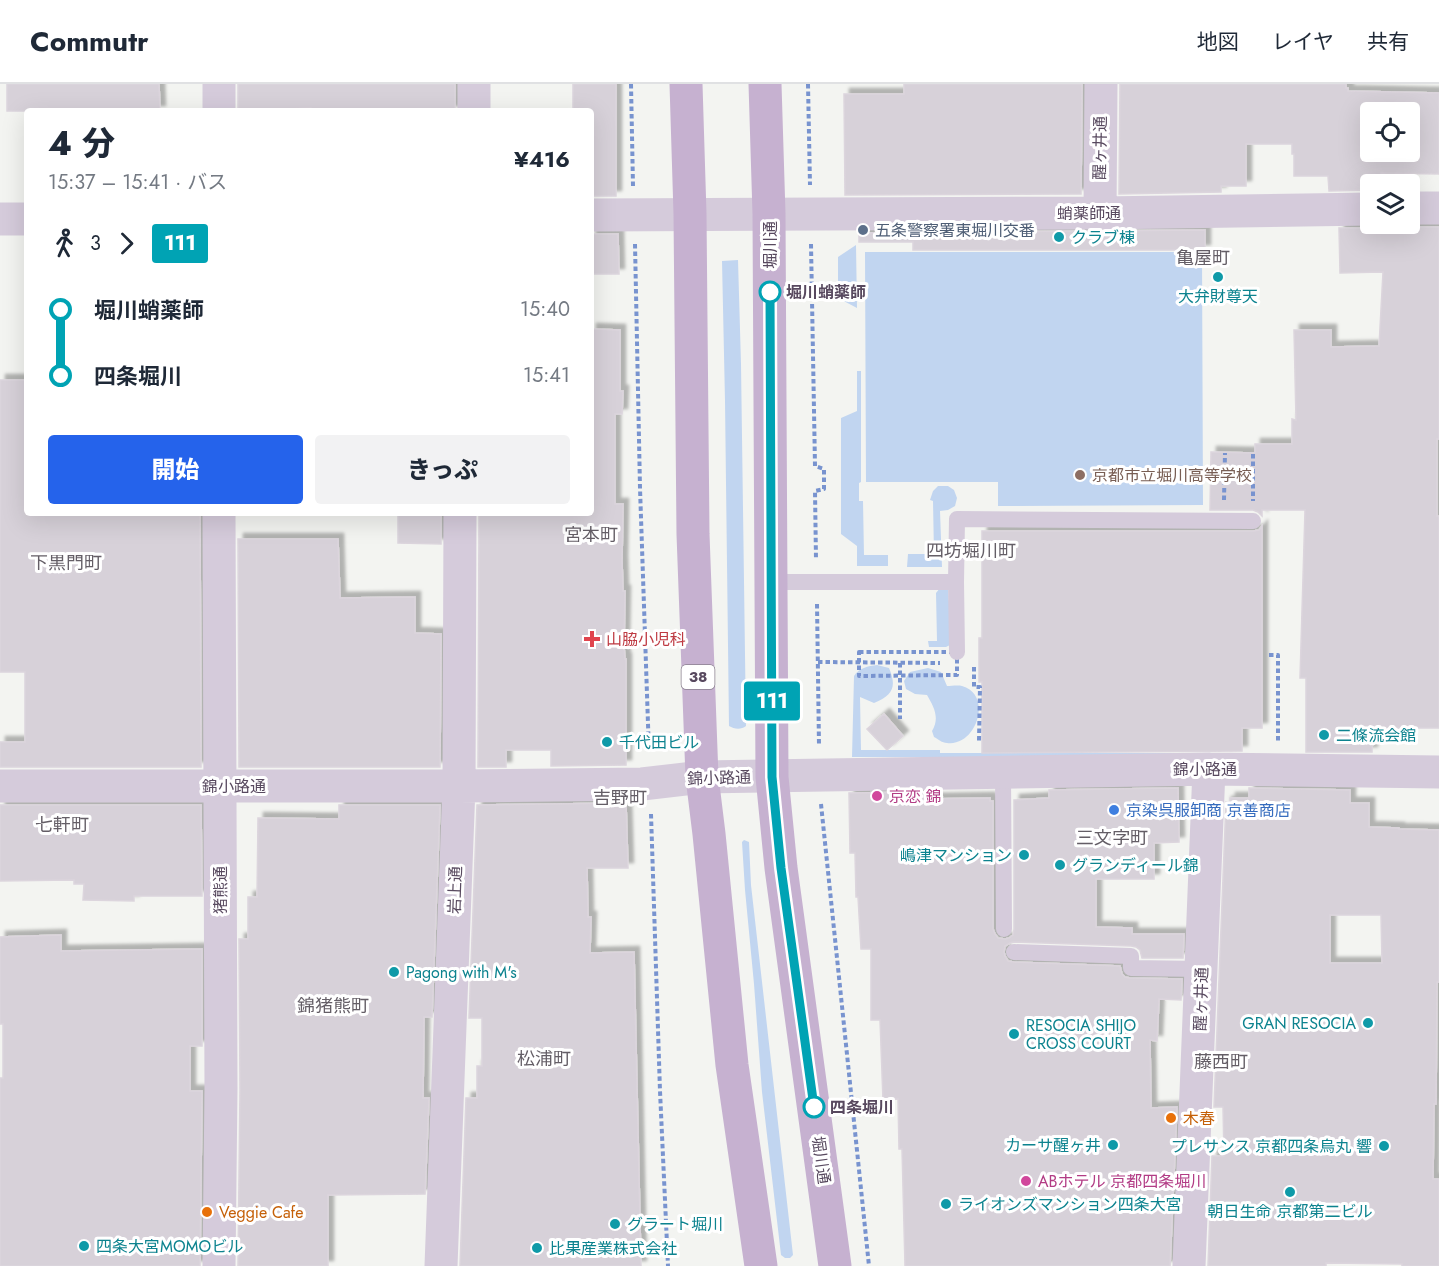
<!DOCTYPE html>
<html lang="ja">
<meta charset="utf-8">
<style>
:root{--surface:#fff;--page:#f2f2f3;--text:#1f2937;--muted:#747a83;--line:#e0e1e3;--accent:#2563eb}
body{margin:0;font-family:Jost,"Noto Sans JP",sans-serif;background:var(--page);color:var(--text);height:100vh;display:flex;flex-direction:column;font-size:22px;white-space:nowrap}
*{box-sizing:border-box;margin:0}
p{font-size:20px;color:var(--muted)}
.icon{flex:none;width:33px;height:33px;fill:none;stroke:currentColor;stroke-width:2;stroke-linecap:round;stroke-linejoin:round}
.map{position:relative;flex:1;overflow:hidden}
.panel{position:absolute;left:24px;top:24px;width:570px;height:408px;display:flex;flex-direction:column;background:var(--surface);border-radius:6px;box-shadow:0 6px 24px #0002}
.panel>*{flex:none}
.badge{padding:0 12px;border-radius:4px;font-size:21px;line-height:39px}
.tools{position:absolute;left:1360px;top:18px;display:grid;gap:12px}
.tools a{display:grid;place-items:center;width:60px;height:60px;border-radius:6px;background:var(--surface);box-shadow:0 6px 24px #0002;font-size:30px}
.map>.badge{position:absolute;translate:-50% -50%;box-shadow:0 0 0 3px #fff}
.legs{display:flex;align-items:center;gap:9px;height:66px;padding:0 24px;font-size:20px}
.legs p{margin-inline-start:auto}
.summary{display:flex;align-items:center;justify-content:space-between;height:102px;padding:0 24px}
h1{font-size:33px;font-weight:800;line-height:45px}
.action{display:flex;gap:12px;margin-top:auto;padding:12px 24px}
.action a{flex:1;height:69px;border-radius:6px;background:var(--accent);color:#fff;font-size:24px;font-weight:800;line-height:69px;text-align:center}
.action a+a{background:var(--page);color:var(--text)}
ul{padding:0 24px;list-style:none}
li{display:flex;align-items:center;gap:21px;height:66px;font-size:22px}
li i{display:grid;place-items:center;width:9px;height:100%;margin:0 8px;background:currentColor}
li i::after{content:'';width:15px;height:15px;margin:-8px;border:4px solid;border-radius:50%;background:var(--surface)}
li p{margin-inline-start:auto}
li:first-child i{background:linear-gradient(#0000 50%,currentColor 0)}
li:last-child i{background:linear-gradient(currentColor 50%,#0000 0)}
header{display:flex;align-items:center;gap:36px;box-sizing:border-box;height:84px;padding:0 30px;background:var(--surface);border-bottom:2px solid var(--line)}
header strong{font-size:28px}
nav{display:flex;gap:33px;margin-inline-start:auto;font-size:21px}
.map>svg:first-child{display:block}
</style>
<header>
<strong>Commutr</strong>
<nav><a>地図</a><a>レイヤ</a><a>共有</a></nav>
</header>
<div class="map">
<svg width="1439" height="1182" viewBox="0 0 1439 1182">
<defs>
<filter id="shadow"><feDropShadow dx="5.5" dy="-5.5" stdDeviation="1.5" flood-color="#0004"/></filter>
</defs>
<rect width="100%" height="100%" fill="#f3f4f1"/>
<path fill="#c1d5f0" d="M 856,161 L 857,224 L 838,214 L 838,173 Z
M 865,168 L 1202,168 L 1203,421 L 998,422 L 998,398 L 866,398 Z
M 738,176 L 741,280 L 746,642 C 741,646 734,645 729,642 L 725,317 L 722,177 Z
M 857,287 L 861,287 L 861,398 L 859,399 L 859,417 L 863,417 L 864,471 L 888,471 L 888,482 L 857,482 L 857,462 L 841,450 L 841,334 L 857,327 Z
M 938,402 L 948,402 L 954,406 L 957,414 L 955,422 L 948,426 L 940,427 L 942,483 L 907,483 L 908,470 L 934,470 L 933,417 L 930,416 L 933,407 Z
M 940,504 L 948,505 L 952,560 L 946,563 L 929,563 L 928,557 L 937,557 L 936,509 Z
M 877,581 L 889,584 C 897,603 893,611 874,619 L 860,613 L 861,666 L 940,666 L 940,669 L 1242,669 L 1242,673 L 852,673 L 854,592 C 859,584 868,582 877,581 Z
M 928,584 L 941,588 L 947,602 C 951,602 958,601 962,602 C 993,610 977,663 947,659 C 942,659 938,655 934,653 L 932,647 C 940,634 934,623 927,611 L 915,610 L 906,605 L 904,597 L 910,588 Z
M 744,756 L 749,758 L 751,801 L 793,1171 L 790,1174 L 785,1174 L 781,1171 L 762,1008 L 754,900 L 745,806 L 742,758 Z"/>
<path fill="#d7d1d9" stroke="#dcd5dd" stroke-width="1.5" fill-rule="evenodd" filter="url(#shadow)" d="M 7,0 L 159,0 L 160,27 L 7,27 Z
M 238,0 L 455,0 L 455,27 L 311,26 L 311,24 L 238,27 Z
M 573,0 L 616,0 L 616,112 L 591,112 L 591,27 L 573,27 Z
M 904,0 L 1082,0 L 1081,110 L 845,111 L 844,10 L 904,10 Z
M 1120,0 L 1346,0 L 1346,4 L 1348,4 L 1348,7 L 1439,9 L 1439,90 L 1381,89 L 1381,100 L 1371,100 L 1371,106 L 1329,107 L 1328,92 L 1294,92 L 1294,70 L 1292,70 L 1292,60 L 1246,60 L 1246,102 L 1221,102 L 1221,108 L 1119,110 ZM 1371,28 L 1410,28 L 1410,68 L 1371,68 Z
M 1382,140 L 1400,140 L 1410,143 L 1439,143 L 1439,355 L 1437,355 L 1437,432 L 1439,432 L 1439,644 L 1372,644 L 1372,668 L 1306,668 L 1306,594 L 1300,594 L 1305,426 L 1262,426 L 1262,432 L 1258,428 L 1253,426 L 1210,426 L 1211,368 L 1255,369 L 1255,360 L 1292,360 L 1292,335 L 1296,336 L 1294,246 L 1331,246 L 1331,263 L 1379,262 L 1383,188 L 1340,189 L 1339,144 L 1371,144 Z
M 1205,146 L 1205,166 L 913,166 L 913,158 L 859,158 L 859,149 Z
M 591,150 L 618,150 L 619,190 L 591,190 Z
M 591,245 L 620,246 L 620,307 L 623,307 L 622,330 L 615,330 L 615,420 L 623,420 L 622,477 L 623,507 L 625,507 L 624,562 L 625,575 L 626,575 L 626,681 L 551,682 L 551,666 L 506,666 L 506,683 L 478,683 L 479,429 L 591,429 Z
M 0,296 L 27,296 L 27,429 L 200,431 L 201,683 L 0,683 L 0,658 L 25,658 L 25,588 L 0,588 Z
M 398,429 L 441,429 L 441,460 L 398,459 Z
M 1262,442 L 1262,644 L 1242,644 L 1242,667 L 982,669 L 982,598 L 979,598 L 979,554 L 982,554 L 982,447 L 1253,447 L 1259,446 Z
M 238,455 L 338,455 L 340,514 L 415,513 L 415,549 L 441,550 L 440,683 L 239,683 Z
M 884,630 L 903,652 L 887,666 L 867,645 Z
M 1178,704 L 1179,758 L 1154,759 L 1154,795 L 1096,795 L 1096,843 L 1132,844 L 1132,850 L 1184,850 L 1183,874 L 1142,874 L 1140,866 L 1136,863 L 1131,862 L 1014,858 L 1010,859 L 1005,862 L 1004,868 L 1005,872 L 1008,877 L 1014,878 L 1120,882 L 1122,890 L 1125,893 L 1130,894 L 1182,895 L 1181,916 L 1159,915 L 1157,957 L 1150,956 L 1151,1024 L 1177,1023 L 1170,1182 L 905,1182 L 902,1065 L 899,1065 L 898,1015 L 883,1016 L 880,936 L 871,936 L 871,865 L 861,865 L 858,813 L 856,813 L 855,769 L 850,769 L 849,709 L 925,708 L 926,715 L 990,714 L 990,717 L 993,717 L 993,845 L 995,850 L 998,854 L 1005,855 L 1009,854 L 1013,851 L 1014,845 L 1014,716 L 1049,714 L 1049,706 Z
M 1249,704 L 1350,706 L 1350,719 L 1369,719 L 1369,743 L 1399,744 L 1399,745 L 1439,746 L 1439,898 L 1437,898 L 1436,1020 L 1434,1020 L 1433,1095 L 1439,1095 L 1439,1182 L 1402,1182 L 1402,1180 L 1326,1179 L 1326,1182 L 1208,1182 L 1212,1072 L 1224,1072 L 1223,1023 L 1214,1023 L 1226,718 L 1230,718 L 1230,714 L 1249,714 ZM 1330,831 L 1381,831 L 1382,879 L 1330,879 Z
M 626,719 L 628,784 L 587,784 L 588,833 L 591,833 L 590,869 L 634,868 L 641,1182 L 460,1182 L 466,1014 L 477,1014 L 477,982 L 482,982 L 482,934 L 469,934 L 477,721 Z
M 0,721 L 201,721 L 202,812 L 134,812 L 134,817 L 83,816 L 84,800 L 74,800 L 74,796 L 0,797 Z
M 339,721 L 440,721 L 432,933 L 424,933 L 423,1014 L 429,1014 L 425,1110 L 328,1111 L 328,1182 L 238,1182 L 240,1005 L 239,855 L 248,855 L 248,813 L 257,813 L 258,734 L 339,735 Z
M 61,851 L 61,867 L 202,865 L 202,962 L 190,962 L 190,1007 L 202,1007 L 200,1182 L 0,1182 L 0,994 L 3,994 L 3,940 L 0,940 L 0,853 Z"/>
<g fill="none" stroke-linecap="round" stroke-linejoin="round">
<path stroke="#7893cf" stroke-width="4" stroke-dasharray="4.5 3" stroke-linecap="butt" d="M 631,0 L 633,102
M 808,0 L 810,101
M 635,160 L 640,404 L 649,669
M 811,160 L 815,382 L 824,385 L 824,405 L 815,407 L 816,476
M 1253,370 L 1253,417
M 1224,416 L 1225,369
M 817,520 L 819,662
M 859,568 L 957,568 L 957,591 L 859,592 Z
M 1269,571 L 1278,571 L 1278,657
M 818,578 L 940,579
M 900,579 L 900,635
M 974,583 L 974,603 L 980,603 L 979,657
M 821,720 L 869,1182
M 651,730 L 660,1007 L 668,1182"/>
<path stroke="#d5cbdb" stroke-width="16" d="M 771,498 L 956,498 L 957,568
M 956,498 L 957,435 L 1253,437
M 1003,689 L 1004,845
M 1014,868 L 1131,872 L 1131,884 L 1202,885"/>
<path stroke="#d5cbdb" stroke-width="33" d="M 219,27 L 219,0
M 474,27 L 474,0
M 1410,124 L 1439,124
M 1100,129 L 1101,0
M 591,131 L 1100,129 L 1371,125
M 0,135 L 27,135
M 219,429 L 221,1005 L 219,1182
M 0,702 L 459,702 L 642,700 L 702,693 L 1209,685 L 1439,688
M 441,1182 L 459,702 L 460,429
M 1189,1182 L 1209,685"/>
<path stroke="#c6b1d0" stroke-width="33" d="M 686,0 L 690,130 L 693,450 L 702,693 L 709,750 L 732,981 L 761,1182
M 765,0 L 769,130 L 772,693 L 781,784 L 835,1182"/>
</g>
<g fill="none" stroke-linecap="round" stroke-linejoin="round">
<defs>
<path id="line-1" d="M 770,208 L 772,693 L 781,784 L 814,1023"/>
</defs>
<use href="#line-1" stroke="#fff" stroke-width="14"/>
<use href="#line-1" stroke="#00a3b4" stroke-width="9"/>
</g>
<circle fill="#5c6f8a" stroke="#fff" stroke-width="2" cx="863" cy="146" r="6"/>
<g fill="#0f9aa8" stroke="#fff" stroke-width="2">
<circle cx="1059" cy="153" r="6"/>
<circle cx="1218" cy="193" r="6"/>
<circle cx="1324" cy="651" r="6"/>
<circle cx="607" cy="658" r="6"/>
<circle cx="1024" cy="771" r="6"/>
<circle cx="1060" cy="781" r="6"/>
<circle cx="394" cy="888" r="6"/>
<circle cx="1368" cy="939" r="6"/>
<circle cx="1014" cy="950" r="6"/>
<circle cx="1113" cy="1061" r="6"/>
<circle cx="1384" cy="1062" r="6"/>
<circle cx="1290" cy="1108" r="6"/>
<circle cx="946" cy="1120" r="6"/>
<circle cx="615" cy="1140" r="6"/>
<circle cx="84" cy="1162" r="6"/>
<circle cx="537" cy="1164" r="6"/>
</g>
<g fill="#fff" stroke="#00a3b4" stroke-width="3">
<circle cx="770" cy="208" r="10"/>
<circle cx="814" cy="1023" r="10"/>
</g>
<circle fill="#8d6e63" stroke="#fff" stroke-width="2" cx="1080" cy="391" r="6"/>
<path fill="#e0444e" stroke="#fff" stroke-width="2" d="M589 546h6v6h6v6h-6v6h-6v-6h-6v-6h6z"/>
<g fill="#d1479c" stroke="#fff" stroke-width="2">
<circle cx="877" cy="712" r="6"/>
<circle cx="1026" cy="1097" r="6"/>
</g>
<circle fill="#3f7fe0" stroke="#fff" stroke-width="2" cx="1114" cy="726" r="6"/>
<g fill="#e8710a" stroke="#fff" stroke-width="2">
<circle cx="1171" cy="1034" r="6"/>
<circle cx="207" cy="1128" r="6"/>
</g>
<g text-anchor="middle" dominant-baseline="central" stroke-width="6" stroke-linejoin="round" paint-order="stroke">
<rect fill="#fff" stroke="#8a808f" stroke-width="1.5" x="681.5" y="581" width="33" height="24" rx="4.5"/>
<g font-size="15" font-weight="bold" fill="#58495f">
<text x="698" y="593">38</text>
</g>
<g font-size="16" fill="#58495f" stroke="#fff">
<text transform="translate(1100 64) rotate(-89)">醒ヶ井通</text>
<text x="1089" y="129">蛸薬師通</text>
<text transform="translate(770 161) rotate(-90)">堀川通</text>
<text x="1205" y="685">錦小路通</text>
<text transform="translate(719 694) rotate(-2)">錦小路通</text>
<text x="234" y="702">錦小路通</text>
<text transform="translate(220 806) rotate(-90)">猪熊通</text>
<text transform="translate(455 806) rotate(-88)">岩上通</text>
<text transform="translate(1201 915) rotate(-88)">醒ヶ井通</text>
<text transform="translate(821 1076) rotate(82)">堀川通</text>
</g>
<g font-size="16" fill="#4e5e75" stroke="#fff" text-anchor="start">
<text x="875" y="146">五条警察署東堀川交番</text>
</g>
<g font-size="16" fill="#0d838f" stroke="#fff" text-anchor="start">
<text x="1071" y="153">クラブ棟</text>
<text x="1218" y="212" text-anchor="middle">大弁財尊天</text>
<text x="1336" y="651">二條流会館</text>
<text x="619" y="658">千代田ビル</text>
<text x="1012" y="771" text-anchor="end">嶋津マンション</text>
<text x="1072" y="781">グランディール錦</text>
<text x="406" y="888">Pagong with M's</text>
<text x="1356" y="939" text-anchor="end">GRAN RESOCIA</text>
<text x="1026" y="941">RESOCIA SHIJO<tspan x="1026" dy="18">CROSS COURT</tspan></text>
<text x="1101" y="1061" text-anchor="end">カーサ醒ヶ井</text>
<text x="1372" y="1062" text-anchor="end">プレサンス 京都四条烏丸 響</text>
<text x="958" y="1120">ライオンズマンション四条大宮</text>
<text x="1290" y="1127" text-anchor="middle">朝日生命 京都第二ビル</text>
<text x="627" y="1140">グラート堀川</text>
<text x="96" y="1162">四条大宮MOMOビル</text>
<text x="549" y="1164">比果産業株式会社</text>
</g>
<g font-size="16" font-weight="bold" fill="#58495f" stroke="#fff" text-anchor="start">
<text x="786" y="208">堀川蛸薬師</text>
<text x="830" y="1023">四条堀川</text>
</g>
<g font-size="16" fill="#785e54" stroke="#fff" text-anchor="start">
<text x="1092" y="391">京都市立堀川高等学校</text>
</g>
<g font-size="16" fill="#be3a42" stroke="#fff" text-anchor="start">
<text x="606" y="555">山脇小児科</text>
</g>
<g font-size="16" fill="#b23c85" stroke="#fff" text-anchor="start">
<text x="889" y="712">京恋 錦</text>
<text x="1038" y="1097">ABホテル 京都四条堀川</text>
</g>
<g font-size="16" fill="#366cbe" stroke="#fff" text-anchor="start">
<text x="1126" y="726">京染呉服卸商 京善商店</text>
</g>
<g font-size="16" fill="#c56008" stroke="#fff" text-anchor="start">
<text x="1183" y="1034">木春</text>
<text x="219" y="1128">Veggie Cafe</text>
</g>
<g font-size="18" fill="#645e66" stroke="#fff">
<text x="1203" y="174">亀屋町</text>
<text x="591" y="451">宮本町</text>
<text x="971" y="467">四坊堀川町</text>
<text x="66" y="479">下黒門町</text>
<text x="620" y="714">吉野町</text>
<text x="62" y="741">七軒町</text>
<text x="1112" y="754">三文字町</text>
<text x="333" y="922">錦猪熊町</text>
<text x="544" y="975">松浦町</text>
<text x="1221" y="978">藤西町</text>
</g>
</g>
</svg>
<div class="tools">
<a><svg class="icon" aria-label="locate" viewBox="0 0 24 24"><circle cx="12" cy="12" r="6"/><path d="M12 2v4M12 18v4M2 12h4M18 12h4"/></svg></a>
<a><svg class="icon" aria-label="layers" viewBox="0 0 24 24"><path d="M12 4l9 5-9 5-9-5zM3 14l9 5 9-5"/></svg></a>
</div>
<b class="badge" style="left:772px;top:617px;background:#00a3b4;color:#fff">111</b>
<section class="panel">
<div class="summary"><div><h1>4 分</h1><p>15:37 – 15:41 · バス</p></div><b>¥416</b></div>
<div class="legs"><svg class="icon" aria-label="walk" viewBox="0 0 24 24"><circle cx="13" cy="4" r="2"/><path d="M13 8l-2 6 4 7M11 14l-3 7M7 12l3-4h3l4 4"/></svg>3<svg class="icon" aria-label="forward" viewBox="0 0 24 24"><path d="M9 5l7 7-7 7"/></svg><b class="badge" style="background:#00a3b4;color:#fff">111</b></div>
<ul>
<li><i style="color:#00a3b4"></i><b>堀川蛸薬師</b><p>15:40</p></li>
<li><i style="color:#00a3b4"></i><b>四条堀川</b><p>15:41</p></li>
</ul>
<div class="action"><a>開始</a><a>きっぷ</a></div>
</section>
</div>
